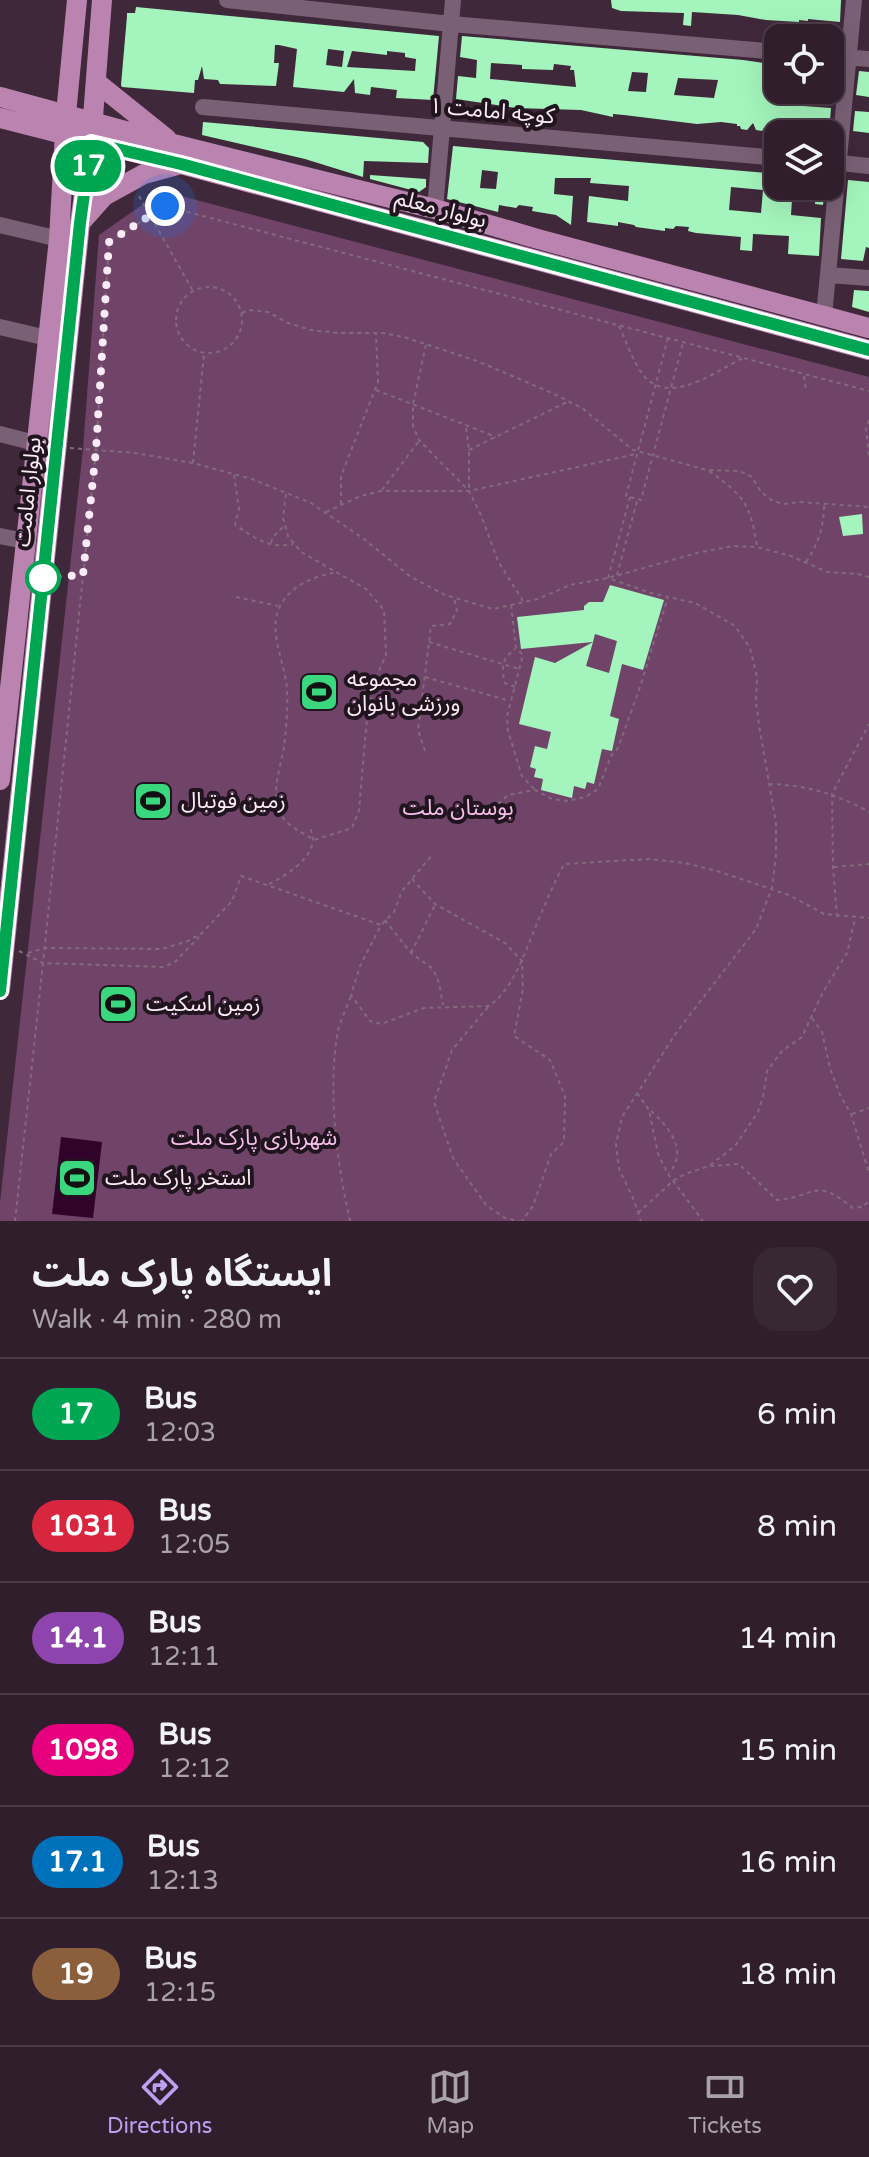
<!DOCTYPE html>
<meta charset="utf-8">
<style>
:root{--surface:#301e2c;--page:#382734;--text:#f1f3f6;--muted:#a8a2a9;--line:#4b3c48;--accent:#bca0f2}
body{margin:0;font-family:"Varela Round","Noto Sans Arabic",sans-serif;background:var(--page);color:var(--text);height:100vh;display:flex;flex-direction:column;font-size:30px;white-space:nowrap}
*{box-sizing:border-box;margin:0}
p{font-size:26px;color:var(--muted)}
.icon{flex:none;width:44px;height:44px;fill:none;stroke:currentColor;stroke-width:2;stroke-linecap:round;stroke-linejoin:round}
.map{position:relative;height:1221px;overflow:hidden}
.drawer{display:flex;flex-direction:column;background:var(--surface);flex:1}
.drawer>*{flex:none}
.badge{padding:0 16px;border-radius:26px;font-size:28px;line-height:52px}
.buttons{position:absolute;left:764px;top:24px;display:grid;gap:16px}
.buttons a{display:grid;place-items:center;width:80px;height:80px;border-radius:16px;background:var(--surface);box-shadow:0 8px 32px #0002,0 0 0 2px var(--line);font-size:40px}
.you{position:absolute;width:40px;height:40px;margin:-20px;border:6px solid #fff;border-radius:50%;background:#1a73e8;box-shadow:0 0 0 12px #1a73e833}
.map>.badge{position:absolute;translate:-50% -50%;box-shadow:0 0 0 4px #fff}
.round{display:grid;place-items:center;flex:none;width:84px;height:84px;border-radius:24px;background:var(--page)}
.summary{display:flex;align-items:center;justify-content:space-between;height:136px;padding:0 32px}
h1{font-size:38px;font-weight:700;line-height:60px}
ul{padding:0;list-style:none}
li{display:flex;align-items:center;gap:24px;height:112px;padding:0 32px;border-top:2px solid var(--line)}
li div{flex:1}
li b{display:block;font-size:30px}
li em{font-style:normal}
li .badge{min-width:88px;font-weight:700;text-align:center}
.tab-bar{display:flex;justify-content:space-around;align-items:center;height:112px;border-top:2px solid var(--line);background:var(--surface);font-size:22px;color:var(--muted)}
.tab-bar a{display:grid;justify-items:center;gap:4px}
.tab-bar .selected{color:var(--accent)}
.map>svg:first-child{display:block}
</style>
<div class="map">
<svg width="869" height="1221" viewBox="0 0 869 1221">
<rect width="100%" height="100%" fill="#40283b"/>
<path fill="#704469" d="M 162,191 L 869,377 L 869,1221 L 0,1221 L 0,1203 L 83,449 L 99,235 Z"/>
<path fill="#30032b" d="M 61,1137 L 102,1142 L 93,1218 L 52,1214 Z"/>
<path fill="#a4f5bd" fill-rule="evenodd" d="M 611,0 L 841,0 L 840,22 L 808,19 L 808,21 L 799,20 L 799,22 L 766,20 L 738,15 L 692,12 L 691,26 L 683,25 L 684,13 L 621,11 L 612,8 Z
M 136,7 L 439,36 L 433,100 L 396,98 L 397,90 L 371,87 L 370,95 L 355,93 L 354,79 L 344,92 L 293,87 L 297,49 L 279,45 L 275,45 L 274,63 L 279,63 L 276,86 L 220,84 L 218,80 L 204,79 L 202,66 L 198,80 L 195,80 L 194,93 L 122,87 L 121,85 L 127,16 L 127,13 L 135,13 ZM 328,49 L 344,51 L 342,67 L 326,65 ZM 352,51 L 387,55 L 387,51 L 405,53 L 405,57 L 416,59 L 415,71 L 347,67 Z
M 462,36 L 743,60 L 778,65 L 778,88 L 771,87 L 769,101 L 776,104 L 831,108 L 829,133 L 764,128 L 762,131 L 756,130 L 753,123 L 747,130 L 741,129 L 740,126 L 737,126 L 737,124 L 721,122 L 697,124 L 624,115 L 613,114 L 613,117 L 581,110 L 516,108 L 456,99 L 458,76 L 476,78 L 477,60 L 460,57 ZM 491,63 L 522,65 L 522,69 L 553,70 L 554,64 L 571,66 L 570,70 L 574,70 L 576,87 L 490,79 ZM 632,72 L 648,73 L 646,92 L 628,91 ZM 678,78 L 718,80 L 714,98 L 674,95 Z
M 859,71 L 869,72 L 869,97 L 856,95 Z
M 855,111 L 869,112 L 869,133 L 853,131 Z
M 203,122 L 423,142 L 429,148 L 428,163 L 364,161 L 363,177 L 305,159 L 202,135 Z
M 453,146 L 778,174 L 778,186 L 825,186 L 823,205 L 815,204 L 815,201 L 792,199 L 791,215 L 821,218 L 819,256 L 788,254 L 789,236 L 753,234 L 752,251 L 740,250 L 741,237 L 696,233 L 688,231 L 689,227 L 676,226 L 673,229 L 665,228 L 665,231 L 636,227 L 634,225 L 618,222 L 618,226 L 587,222 L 589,196 L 628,201 L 629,186 L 590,183 L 591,178 L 555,178 L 554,194 L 573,196 L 571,225 L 556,215 L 532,211 L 533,207 L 519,205 L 516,208 L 499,205 L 498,212 L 447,199 ZM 482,170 L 498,172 L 496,189 L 480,188 ZM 731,187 L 763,190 L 761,213 L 729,210 Z
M 370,175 L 426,179 L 426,187 L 419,192 L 370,179 Z
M 848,180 L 869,182 L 869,248 L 866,247 L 863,261 L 841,259 Z
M 854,290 L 869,291 L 869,312 L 852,307 Z
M 862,514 L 863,534 L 843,536 L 839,517 Z
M 610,585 L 664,600 L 643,670 L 622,664 L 610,716 L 619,719 L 612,751 L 602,749 L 594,784 L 587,782 L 585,789 L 574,786 L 572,798 L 541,790 L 543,779 L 534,777 L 536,769 L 530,767 L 535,746 L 547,749 L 551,732 L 519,724 L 535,657 L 555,663 L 593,642 L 586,666 L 609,673 L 617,641 L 595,634 L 593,642 L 521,649 L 517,617 L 584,610 L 584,606 L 589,602 L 603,602 Z"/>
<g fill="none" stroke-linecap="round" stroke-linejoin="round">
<path stroke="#816b7c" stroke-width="2" stroke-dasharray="4 4" stroke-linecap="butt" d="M 139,196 L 193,291
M176 320a33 33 0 1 1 66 0a33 33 0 1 1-66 0Z
M 242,313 L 249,310 L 268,312 L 288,323 L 311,330 L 338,333 L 383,333 L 404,337 L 477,361 L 552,393 L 582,408 L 633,450 L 707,470 L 740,471 L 752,477 L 761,492 L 773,501 L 784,504 L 799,502 L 869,507
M 619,326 C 626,341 632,359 641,372 C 666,409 714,372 743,358
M 668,338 L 626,496 L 641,500 L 683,343
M 426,345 L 413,404 L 413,426 L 419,440 L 469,491 L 481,515 L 498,561 L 523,601
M 804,376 L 806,391
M 376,390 L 496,437
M 869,420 L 866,429 L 869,457
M 466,428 L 469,450 L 469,489
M 70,448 L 135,453 L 193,463 L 252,479 L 311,503 L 364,539 L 411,577 L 445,595 L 493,609 L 538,599 L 570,585 L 608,578 L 697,553 L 733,546 L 757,547 L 791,556 L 827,572 L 858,574 L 869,577
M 469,450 L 567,402
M 193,463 L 204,354
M 709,471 C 744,496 750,503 757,546
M 234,475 L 239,509 L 235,525 C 256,538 267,549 293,544
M 382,490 L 419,441
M 286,494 L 283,518 L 288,536 L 301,552 L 366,589 L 384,610 L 386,655 L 375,680 L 367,718 L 359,810 L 352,828 L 314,840 C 300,831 283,825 278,808 C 272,789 281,766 284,747 C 286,729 288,709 287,691 C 286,664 267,632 280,606 C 291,585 315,576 337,572
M 630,497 L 608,578 L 651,593 L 695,603 L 735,626 L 750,648 L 757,677 L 756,702 L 759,725 L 776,823 L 776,855 L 772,888 L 756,929 L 676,1033 L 622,1117 L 616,1144 L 619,1169 L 633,1198 L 641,1221
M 341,504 L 341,476 L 378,382 L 376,334
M 326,512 L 361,496 L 381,491 L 469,491 L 636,454
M 271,543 L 273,537 L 284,526
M 806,562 C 818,544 824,527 824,505
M 617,575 L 637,501
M 236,597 L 278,606
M 511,605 L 516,648 L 523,655 L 507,716 L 508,731 L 522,776 L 535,790
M 429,642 L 519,669
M 425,677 L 510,701
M 515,687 L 505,683 C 501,669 502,658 515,649
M 425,751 L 418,730 L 431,626 L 450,624 L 457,610 L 454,598
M 769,784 C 806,785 837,794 869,812
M 498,804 L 508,795 L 524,792 L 535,790 L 552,799 L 568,801 L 585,797 L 598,789 L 611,756 L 618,748 L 639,690 L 668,597
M 834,867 L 869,864
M 412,879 L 435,904 L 505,943 L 522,961 L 523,989 L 514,1036 L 550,1060 L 565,1096 L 564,1142 L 551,1154 L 533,1206 L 522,1221
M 269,884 C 288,875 325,851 309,827
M 837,917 L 833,867 L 832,794 L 869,724
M 385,920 L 411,953 L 433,969 L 439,983 L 443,1005
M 382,924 L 394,912 L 402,891 L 432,855
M 19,951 L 43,963 L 96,450 L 109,242 L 165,206 L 869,391
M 28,953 L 45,948 L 162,949 L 188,941 L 202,933 L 232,901 L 241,876 L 381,925 L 360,966 L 351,995 L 370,1021 L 381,1024 L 424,1008 L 489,1006 C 514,989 526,949 538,921 C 546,902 554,883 564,864 L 649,859 L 685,863 L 717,871 L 789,895 L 824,914 L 869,918
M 411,953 L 435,905
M 488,1007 L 452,1050 L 434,1102 L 453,1158 L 486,1205 L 505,1218 L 519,1221
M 812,1018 L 822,1032 L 830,1068 L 840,1095 L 851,1114 L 869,1173
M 637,1093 L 649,1110 L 658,1154 L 668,1174 L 703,1221
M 651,1111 C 668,1126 689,1151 669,1173
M 852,1114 L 869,1108
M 710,1166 L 739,1164 L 777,1200 C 816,1197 813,1176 853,1208 L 862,1207 L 869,1201
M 638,1213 L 673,1181 L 685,1174 L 709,1166 L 735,1146 L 758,1112 L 763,1097 L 767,1071 L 782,1051 L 802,1037 L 823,992 L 847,953 L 855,919
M 15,1221 L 43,963 L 163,967 L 175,962 L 199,937
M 350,1221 C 337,1164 327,1089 338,1031 C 341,1019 347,1007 351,996"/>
<path stroke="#7a6075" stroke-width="16" d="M 227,0 L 451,24 L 778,52
M 830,56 L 869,59
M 203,107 L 778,158
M 831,162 L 869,166
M 435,209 L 453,0
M 0,225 L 59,239
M 828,275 L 869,278
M 824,316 L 854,0
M 0,327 L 47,338
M 0,434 L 35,443
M 0,536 L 25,541"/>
<path stroke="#bb84b0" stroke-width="20" d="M 96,82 L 167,139
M 0,97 L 173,144 L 435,209 L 538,239 L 869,328
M 0,118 L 181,164 L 869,350
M 80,223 L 104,196 L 144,174 L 177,165
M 0,780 L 59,239 L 66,114 L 77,0
M 0,990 L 80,223 L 91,143 L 102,0"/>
</g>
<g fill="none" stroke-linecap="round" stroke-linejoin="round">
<defs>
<path id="line" d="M 0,991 L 80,223 L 91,143 L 181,164 L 869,350"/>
</defs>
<use href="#line" stroke="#fff" stroke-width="18"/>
<use href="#line" stroke="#00a651" stroke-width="12"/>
<path stroke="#fbebf7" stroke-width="8" stroke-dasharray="0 14.4" d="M 43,578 L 83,575 L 96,450 L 109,242 L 165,206"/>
</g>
<defs>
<symbol id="stadium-square" viewBox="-11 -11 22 22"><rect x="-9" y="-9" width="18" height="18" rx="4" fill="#3ad77f" stroke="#20151e"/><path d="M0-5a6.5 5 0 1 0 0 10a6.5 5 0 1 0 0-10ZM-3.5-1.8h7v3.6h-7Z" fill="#111"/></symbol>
</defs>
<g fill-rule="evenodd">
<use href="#stadium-square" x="297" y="670" width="44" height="44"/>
<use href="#stadium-square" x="131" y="779" width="44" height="44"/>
<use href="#stadium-square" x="96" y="982" width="44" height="44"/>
<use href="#stadium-square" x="55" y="1156" width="44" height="44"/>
</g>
<circle fill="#fff" stroke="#00a651" stroke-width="4" cx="43" cy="578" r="16"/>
<g text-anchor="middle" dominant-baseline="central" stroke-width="8" stroke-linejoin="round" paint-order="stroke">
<g font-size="22" fill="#fbebf7" stroke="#20151e">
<text transform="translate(492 111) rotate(5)">کوچه امامت ۱</text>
<text transform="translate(441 209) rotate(15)">بولوار معلم</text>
<text transform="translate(28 492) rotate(-84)">بولوار امامت</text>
</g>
<g font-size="22" fill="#fbebf7" stroke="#20151e" text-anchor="start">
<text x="347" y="679">مجموعه<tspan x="347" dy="25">ورزشی بانوان</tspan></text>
<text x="181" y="801">زمین فوتبال</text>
<text x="146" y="1004">زمین اسکیت</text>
<text x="105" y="1178">استخر پارک ملت</text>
</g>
<g font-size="22" fill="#f6bfeb" stroke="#20151e">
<text x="458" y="808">بوستان ملت</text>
<text x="254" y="1138">شهربازی پارک ملت</text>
</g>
</g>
</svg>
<div class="buttons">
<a><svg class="icon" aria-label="locate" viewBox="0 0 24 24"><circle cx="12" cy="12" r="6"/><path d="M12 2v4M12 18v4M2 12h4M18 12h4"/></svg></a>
<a><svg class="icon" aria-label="layers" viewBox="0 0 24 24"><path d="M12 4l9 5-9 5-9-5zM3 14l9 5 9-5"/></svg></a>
</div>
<div class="you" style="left:165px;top:206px"></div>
<b class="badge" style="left:88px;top:166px;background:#00a651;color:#fff">17</b>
</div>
<section class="drawer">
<div class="summary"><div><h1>ایستگاه پارک ملت</h1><p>Walk · 4 min · 280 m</p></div><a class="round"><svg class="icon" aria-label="heart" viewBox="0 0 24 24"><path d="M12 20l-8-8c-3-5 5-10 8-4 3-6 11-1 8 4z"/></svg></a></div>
<ul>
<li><span class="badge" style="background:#00a651;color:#fff">17</span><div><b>Bus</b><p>12:03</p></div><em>6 min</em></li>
<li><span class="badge" style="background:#d7263d;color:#fff">1031</span><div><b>Bus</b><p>12:05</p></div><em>8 min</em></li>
<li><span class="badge" style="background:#8e44ad;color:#fff">14.1</span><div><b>Bus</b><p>12:11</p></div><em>14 min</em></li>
<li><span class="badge" style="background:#e6007e;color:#fff">1098</span><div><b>Bus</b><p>12:12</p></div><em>15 min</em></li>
<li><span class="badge" style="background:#0072bc;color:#fff">17.1</span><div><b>Bus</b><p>12:13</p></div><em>16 min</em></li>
<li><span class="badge" style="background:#8b5e3c;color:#fff">19</span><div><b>Bus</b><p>12:15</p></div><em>18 min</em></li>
</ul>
</section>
<nav class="tab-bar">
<a class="selected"><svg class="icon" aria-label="directions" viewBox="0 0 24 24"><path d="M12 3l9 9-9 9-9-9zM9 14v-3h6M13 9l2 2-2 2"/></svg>Directions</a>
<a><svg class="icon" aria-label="map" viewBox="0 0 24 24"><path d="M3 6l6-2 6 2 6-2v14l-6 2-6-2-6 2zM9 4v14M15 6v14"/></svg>Map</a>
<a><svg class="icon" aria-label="tickets" viewBox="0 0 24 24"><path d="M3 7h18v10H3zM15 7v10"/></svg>Tickets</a>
</nav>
